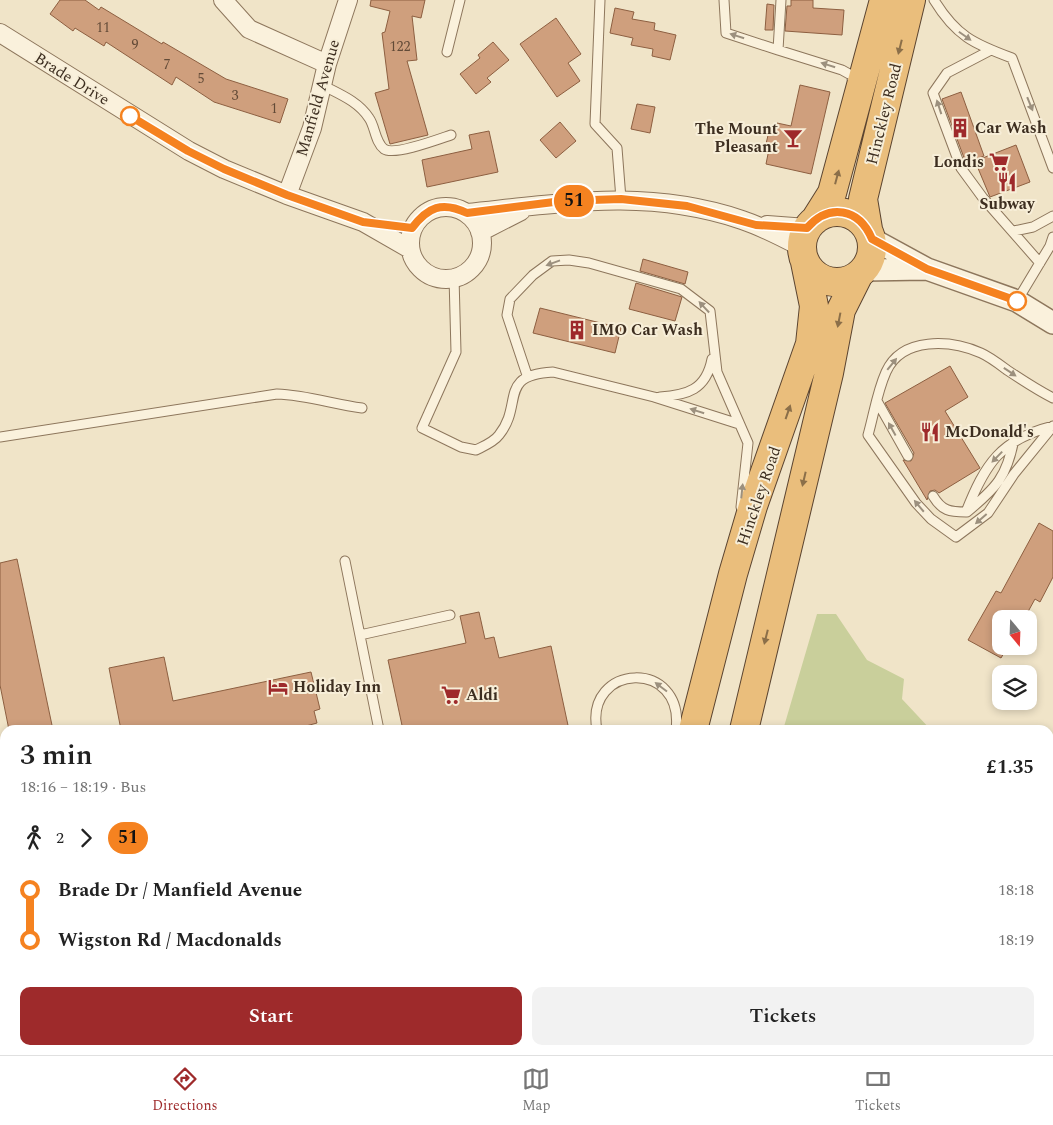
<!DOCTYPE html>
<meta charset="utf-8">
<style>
:root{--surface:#fff;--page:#f2f2f2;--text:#222;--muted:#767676;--line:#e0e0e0;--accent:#9e2a2b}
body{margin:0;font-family:Spectral,serif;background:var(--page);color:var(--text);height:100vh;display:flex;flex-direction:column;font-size:19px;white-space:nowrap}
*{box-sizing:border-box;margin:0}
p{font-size:16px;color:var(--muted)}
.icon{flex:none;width:28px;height:28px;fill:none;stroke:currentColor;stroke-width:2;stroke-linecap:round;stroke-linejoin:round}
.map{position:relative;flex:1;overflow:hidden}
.drawer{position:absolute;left:0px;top:725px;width:1054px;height:330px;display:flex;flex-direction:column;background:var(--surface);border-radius:15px 15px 0 0;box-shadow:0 2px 8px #0003}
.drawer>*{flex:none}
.badge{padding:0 10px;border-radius:16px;font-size:18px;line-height:32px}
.needle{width:32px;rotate:161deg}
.controls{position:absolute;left:992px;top:610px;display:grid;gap:10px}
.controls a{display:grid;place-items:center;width:45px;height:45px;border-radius:10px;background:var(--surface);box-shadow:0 2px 8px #0003;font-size:25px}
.map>.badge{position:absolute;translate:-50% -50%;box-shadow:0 0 0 2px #fff}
.legs{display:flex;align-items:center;gap:8px;height:55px;padding:0 20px;font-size:16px}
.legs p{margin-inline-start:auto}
.overview{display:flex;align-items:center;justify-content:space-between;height:85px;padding:0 20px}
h1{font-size:28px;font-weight:600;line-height:38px}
.cta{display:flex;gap:10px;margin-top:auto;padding:10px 20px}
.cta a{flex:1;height:58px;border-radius:10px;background:var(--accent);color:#fff;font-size:20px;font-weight:600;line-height:58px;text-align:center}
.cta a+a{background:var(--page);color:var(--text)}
ul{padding:0 20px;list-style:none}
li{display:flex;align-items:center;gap:18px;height:50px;font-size:19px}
li i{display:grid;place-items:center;width:8px;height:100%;margin:0 6px;background:currentColor}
li i::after{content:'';width:12px;height:12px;margin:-6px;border:4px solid;border-radius:50%;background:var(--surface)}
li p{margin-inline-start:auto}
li:first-child i{background:linear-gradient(#0000 50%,currentColor 0)}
li:last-child i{background:linear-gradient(currentColor 50%,#0000 0)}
.tabs{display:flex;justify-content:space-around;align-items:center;height:70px;border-top:1px solid var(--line);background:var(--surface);font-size:14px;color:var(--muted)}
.tabs a{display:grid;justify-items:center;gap:2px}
.tabs .current{color:var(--accent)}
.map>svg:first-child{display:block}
</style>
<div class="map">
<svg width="1053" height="1055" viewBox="0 0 1053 1055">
<rect width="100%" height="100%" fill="#f0e4c8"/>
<path fill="#c9cf9b" d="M 817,614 L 836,614 L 867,660 L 904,679 L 902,699 L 931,730 L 783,730 Z
M 1049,822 L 1053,825 L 1053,1055 L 708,1055 L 710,1050 L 1049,1050 Z"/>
<path fill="#cf9f7d" stroke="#8d5f41" d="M 60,0 L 85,0 L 99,10 L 101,7 L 162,44 L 163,42 L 226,79 L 288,99 L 280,123 L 214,102 L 176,77 L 172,85 L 106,42 L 104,46 L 75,28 L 73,31 L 50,14 Z
M 371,0 L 425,0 L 421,18 L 412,16 L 417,60 L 407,61 L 428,135 L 390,144 L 375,93 L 389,89 L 382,33 L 385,32 L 390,11 L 370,6 Z
M 791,0 L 813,0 L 813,8 L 844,10 L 842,35 L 785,31 L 787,6 L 791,6 Z
M 767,4 L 774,5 L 773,30 L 765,30 Z
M 615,8 L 634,12 L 632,19 L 655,23 L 654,30 L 676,35 L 670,60 L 652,56 L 653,49 L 631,45 L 633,38 L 610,33 Z
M 556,18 L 581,54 L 568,63 L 580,81 L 557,97 L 520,44 Z
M 493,42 L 509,60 L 487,78 L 491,82 L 476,94 L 460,74 L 480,58 L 478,55 Z
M 800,85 L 830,92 L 811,174 L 766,164 L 769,149 L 765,148 L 770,127 L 775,128 L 777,123 L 791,126 Z
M 961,92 L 984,156 L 966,163 L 942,99 Z
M 637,104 L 655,107 L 650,133 L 631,129 Z
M 560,122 L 576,141 L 556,158 L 540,140 Z
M 489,131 L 498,172 L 427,187 L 422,160 L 472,149 L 469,135 Z
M 1016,145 L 1030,182 L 990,197 L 975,161 Z
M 643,259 L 688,272 L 685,284 L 640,271 Z
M 636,283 L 682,297 L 675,321 L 629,309 Z
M 540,308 L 621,328 L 615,353 L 533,333 Z
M 950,366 L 968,397 L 945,411 L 980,468 L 939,493 L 935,490 L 930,491 L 927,500 L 903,460 L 911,461 L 914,453 L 885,403 Z
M 1039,523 L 1053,531 L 1053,577 L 1040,602 L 1035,599 L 1024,619 L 1001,619 L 1001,646 L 1008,646 L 1001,658 L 968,640 L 996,591 L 1001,593 Z
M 17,559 L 53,730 L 9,730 L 0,685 L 0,563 Z
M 479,612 L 485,639 L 494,637 L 499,658 L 551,646 L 569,730 L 403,730 L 388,660 L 466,643 L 460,616 Z
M 164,657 L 173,701 L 311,672 L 320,709 L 314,711 L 317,723 L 306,726 L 306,730 L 121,730 L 109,668 Z"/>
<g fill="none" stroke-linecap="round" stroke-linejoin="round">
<defs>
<path id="service" d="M 600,0 L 595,124 L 617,148 L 621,199
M 724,0 L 726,33 L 778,50
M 781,0 L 778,50 L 842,70 L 851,75 L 854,85
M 934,0 C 956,36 974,44 1012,58 L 1053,168
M 991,50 L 947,73 L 933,93 L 961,168 L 983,198 L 1040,263
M 447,52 L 460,0
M 322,85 C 339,94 358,101 369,118 C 375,126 375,142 384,149 C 394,156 439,139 451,135
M 1014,231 L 1033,227 L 1053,216
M 454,277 L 456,352 L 422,428 L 461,447 L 476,450 C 484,446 494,442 499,435 C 524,404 497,375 553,372 L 654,397 L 739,424
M 1017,301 L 1050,246 L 1053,237
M 527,375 L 507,315 L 510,299 L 533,275 L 552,261 L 569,260 L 589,263 L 681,289 L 710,311 L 717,372 L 748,443 L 741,507
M 660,397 C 687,395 706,390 712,359
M 1053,398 C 1037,390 1022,380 1007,370 C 999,364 990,357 981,353 C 951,340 902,336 886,372 C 877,392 874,414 868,435 L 916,503 L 931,519 L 956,537 L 988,513 L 1014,474 L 1053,426
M 877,401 L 908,456
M 0,437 L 277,394 C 306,395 333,404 362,408
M 933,496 C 942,511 950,512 966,512 C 985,464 1001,439 1053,426
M 967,512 C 996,488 1007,477 1014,439
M 345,561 L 379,730
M 360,635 L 450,615
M 597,730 C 584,663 685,658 676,730
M 237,1050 L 243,1055
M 170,1055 L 176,1050
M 456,1055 L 457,1050"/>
<path id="minor" d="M 223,0 L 249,29 L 327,64
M 0,33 L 189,151 L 224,169 L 287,195 L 363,222 L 410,249
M 287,195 L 312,128 L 327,64 L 348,0
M410 243a36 36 0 1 1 72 0a36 36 0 1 1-72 0Z
M 467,213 C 563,203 647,188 742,220 C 763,227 782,237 801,247
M 767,225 L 807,228
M 480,232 L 521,211"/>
<path id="tertiary" d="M 872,239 L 927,269 L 1017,301 L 1053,323
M 864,270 L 925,269"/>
<path id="trunk" d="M802 247a35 35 0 1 1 70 0a35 35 0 1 1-70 0Z
M 815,220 L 832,193 L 884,0
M 868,229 L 863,199 L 911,0
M 693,730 L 733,574 L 753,506 L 810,344 L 814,306 L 805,262
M 744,730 L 829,373 L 841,310 L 858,276
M 607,1055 L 608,1050
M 663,1055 L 664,1050"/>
</defs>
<use href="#service" stroke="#8d765c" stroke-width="11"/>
<use href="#minor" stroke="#8d765c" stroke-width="20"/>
<use href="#tertiary" stroke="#8d765c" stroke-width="24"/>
<use href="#trunk" stroke="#5b4430" stroke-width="30"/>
<use href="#service" stroke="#faf1dc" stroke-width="9"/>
<use href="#minor" stroke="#faf1dc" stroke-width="18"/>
<use href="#tertiary" stroke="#faf1dc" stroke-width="21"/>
<use href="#trunk" stroke="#eabe7c" stroke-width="28"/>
</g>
<defs><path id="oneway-solid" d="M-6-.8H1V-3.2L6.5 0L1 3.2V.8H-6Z" transform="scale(1.25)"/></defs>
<g fill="#9c907e">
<use href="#oneway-solid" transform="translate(737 36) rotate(-162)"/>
<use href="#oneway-solid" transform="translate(965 36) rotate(35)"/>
<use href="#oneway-solid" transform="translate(828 65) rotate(-163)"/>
<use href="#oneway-solid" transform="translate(1030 104) rotate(68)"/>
<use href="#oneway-solid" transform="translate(939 107) rotate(-108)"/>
<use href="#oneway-solid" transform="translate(553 263) rotate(160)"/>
<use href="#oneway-solid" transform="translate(704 307) rotate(-133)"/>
<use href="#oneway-solid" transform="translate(892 364) rotate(-51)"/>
<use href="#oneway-solid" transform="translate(1010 372) rotate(34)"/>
<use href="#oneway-solid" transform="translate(697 411) rotate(-163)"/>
<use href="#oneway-solid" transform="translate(892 429) rotate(-119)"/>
<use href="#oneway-solid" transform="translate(997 457) rotate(134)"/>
<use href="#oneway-solid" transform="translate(742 491) rotate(-84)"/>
<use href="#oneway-solid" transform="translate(919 506) rotate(-130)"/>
<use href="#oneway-solid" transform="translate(981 519) rotate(139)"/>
<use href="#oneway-solid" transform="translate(661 687) rotate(-143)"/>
</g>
<g fill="#8b6f49">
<use href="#oneway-solid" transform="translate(900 47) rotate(104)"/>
<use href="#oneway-solid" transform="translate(837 177) rotate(-75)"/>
<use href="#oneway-solid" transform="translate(839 320) rotate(101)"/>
<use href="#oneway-solid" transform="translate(788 412) rotate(-71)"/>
<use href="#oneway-solid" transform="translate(804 479) rotate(103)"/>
<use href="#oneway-solid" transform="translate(766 637) rotate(104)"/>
</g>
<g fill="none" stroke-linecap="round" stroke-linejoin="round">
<defs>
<path id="line-1" d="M 130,116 L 188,151 L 224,169 L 287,195 L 363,222 L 412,228 C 428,207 442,201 467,213 L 562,201 L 621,199 L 687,206 L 756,225 L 807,228 C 829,203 859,208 872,239 L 927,269 L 1017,301"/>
</defs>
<use href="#line-1" stroke="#fff" stroke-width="11"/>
<use href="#line-1" stroke="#f58220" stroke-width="8"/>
</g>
<defs>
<symbol id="building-bare" viewBox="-9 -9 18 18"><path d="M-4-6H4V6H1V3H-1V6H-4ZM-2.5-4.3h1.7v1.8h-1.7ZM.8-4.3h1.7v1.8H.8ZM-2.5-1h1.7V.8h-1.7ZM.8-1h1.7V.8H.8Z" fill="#9e2a2b" stroke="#f7eed8" stroke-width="2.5" paint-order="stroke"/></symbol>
<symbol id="bar-bare" viewBox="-9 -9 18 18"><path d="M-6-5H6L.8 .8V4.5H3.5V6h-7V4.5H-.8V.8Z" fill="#9e2a2b" stroke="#f7eed8" stroke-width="2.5" paint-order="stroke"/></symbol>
<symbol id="supermarket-bare" viewBox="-9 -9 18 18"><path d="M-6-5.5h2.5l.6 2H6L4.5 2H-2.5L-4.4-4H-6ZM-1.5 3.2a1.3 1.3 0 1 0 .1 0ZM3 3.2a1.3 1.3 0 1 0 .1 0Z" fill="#9e2a2b" stroke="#f7eed8" stroke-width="2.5" paint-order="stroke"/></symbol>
<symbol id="restaurant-bare" viewBox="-9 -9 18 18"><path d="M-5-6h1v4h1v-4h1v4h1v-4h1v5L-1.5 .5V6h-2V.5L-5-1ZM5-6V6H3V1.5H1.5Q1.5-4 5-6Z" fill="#9e2a2b" stroke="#f7eed8" stroke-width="2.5" paint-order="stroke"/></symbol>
<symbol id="hotel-bare" viewBox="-9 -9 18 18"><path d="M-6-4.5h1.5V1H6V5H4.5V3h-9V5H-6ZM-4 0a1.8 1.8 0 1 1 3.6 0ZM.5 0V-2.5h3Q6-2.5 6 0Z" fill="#9e2a2b" stroke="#f7eed8" stroke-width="2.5" paint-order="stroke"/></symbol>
</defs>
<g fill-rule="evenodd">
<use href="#building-bare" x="946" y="114" width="28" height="28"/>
<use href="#bar-bare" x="779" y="124" width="28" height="28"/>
<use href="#supermarket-bare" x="985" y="148" width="28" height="28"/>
<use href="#restaurant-bare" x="993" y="168" width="28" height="28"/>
<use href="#building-bare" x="563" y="316" width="28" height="28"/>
<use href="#restaurant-bare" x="916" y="418" width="28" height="28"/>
<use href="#hotel-bare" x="264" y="673" width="28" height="28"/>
<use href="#supermarket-bare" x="437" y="681" width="28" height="28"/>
</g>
<g fill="#fff" stroke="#f58220" stroke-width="2.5">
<circle cx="130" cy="116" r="9"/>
<circle cx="1017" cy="301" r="9"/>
</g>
<g text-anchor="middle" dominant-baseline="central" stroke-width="4" stroke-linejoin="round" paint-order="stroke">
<g font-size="14" fill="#624a37">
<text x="103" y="27">11</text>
<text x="135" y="44">9</text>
<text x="400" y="46">122</text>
<text x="167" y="64">7</text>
<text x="201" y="78">5</text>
<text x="235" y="95">3</text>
<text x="274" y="108">1</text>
</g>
<g font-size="16" fill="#3d2e20" stroke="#f7eed8">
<text transform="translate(72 79) rotate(32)">Brade Drive</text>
<text transform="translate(318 98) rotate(-74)">Manfield Avenue</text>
<text transform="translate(884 114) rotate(-76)">Hinckley Road</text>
<text transform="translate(759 496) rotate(-71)">Hinckley Road</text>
</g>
<g font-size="16" font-weight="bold" fill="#3d2e20" stroke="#f7eed8" text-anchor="start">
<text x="975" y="128">Car Wash</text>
<text x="778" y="129" text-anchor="end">The Mount<tspan x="778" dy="18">Pleasant</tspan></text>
<text x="984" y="162" text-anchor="end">Londis</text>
<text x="1007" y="204" text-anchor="middle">Subway</text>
<text x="592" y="330">IMO Car Wash</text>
<text x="945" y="432">McDonald's</text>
<text x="293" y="687">Holiday Inn</text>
<text x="466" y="695">Aldi</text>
</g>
</g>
</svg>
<div class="controls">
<a><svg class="needle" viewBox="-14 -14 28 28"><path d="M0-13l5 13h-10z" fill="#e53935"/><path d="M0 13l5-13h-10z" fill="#767676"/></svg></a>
<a><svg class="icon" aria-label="layers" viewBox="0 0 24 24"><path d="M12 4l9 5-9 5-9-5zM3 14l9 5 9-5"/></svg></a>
</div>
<b class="badge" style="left:574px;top:201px;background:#f58220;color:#111">51</b>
<section class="drawer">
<div class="overview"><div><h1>3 min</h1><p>18:16 – 18:19 · Bus</p></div><b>£1.35</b></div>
<div class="legs"><svg class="icon" aria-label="walk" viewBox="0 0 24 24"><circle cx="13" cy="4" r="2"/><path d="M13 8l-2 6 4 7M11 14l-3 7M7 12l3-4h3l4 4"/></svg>2<svg class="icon" aria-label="forward" viewBox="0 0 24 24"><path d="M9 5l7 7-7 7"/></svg><b class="badge" style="background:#f58220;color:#111">51</b></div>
<ul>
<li><i style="color:#f58220"></i><b>Brade Dr / Manfield Avenue</b><p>18:18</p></li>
<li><i style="color:#f58220"></i><b>Wigston Rd / Macdonalds</b><p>18:19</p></li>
</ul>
<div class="cta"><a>Start</a><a>Tickets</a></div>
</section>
</div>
<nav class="tabs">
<a class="current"><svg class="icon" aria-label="directions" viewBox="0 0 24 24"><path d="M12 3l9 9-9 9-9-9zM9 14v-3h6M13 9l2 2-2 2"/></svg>Directions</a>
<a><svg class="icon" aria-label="map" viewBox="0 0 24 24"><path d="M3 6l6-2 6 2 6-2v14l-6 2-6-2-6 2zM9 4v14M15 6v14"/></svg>Map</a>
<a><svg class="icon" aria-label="tickets" viewBox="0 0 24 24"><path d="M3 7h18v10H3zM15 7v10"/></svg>Tickets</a>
</nav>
